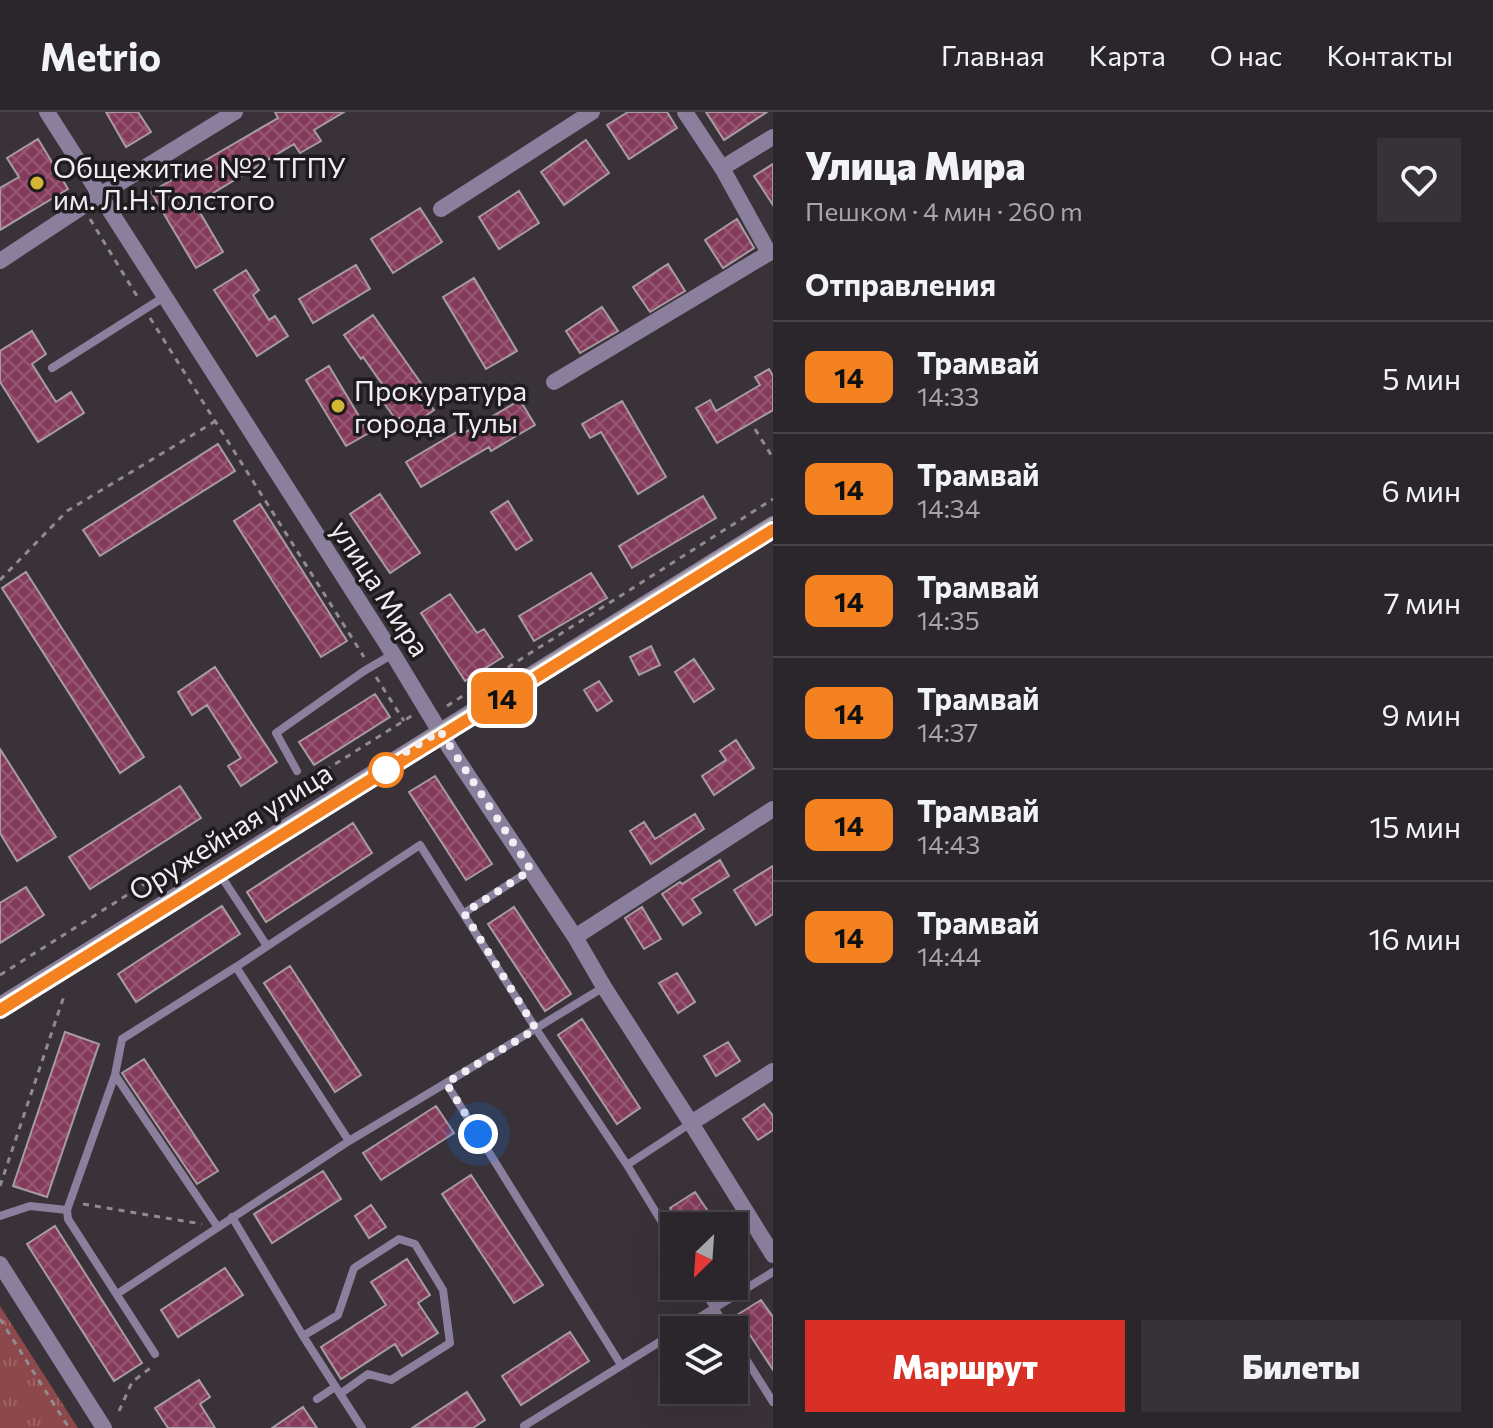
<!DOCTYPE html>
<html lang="ru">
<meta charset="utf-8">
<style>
:root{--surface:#2b262b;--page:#373237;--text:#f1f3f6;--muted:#a6a5a9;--line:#474347;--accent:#d93025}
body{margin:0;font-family:Commissioner,sans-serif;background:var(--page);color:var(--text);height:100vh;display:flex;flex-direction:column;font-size:30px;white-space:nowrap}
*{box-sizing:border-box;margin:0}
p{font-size:26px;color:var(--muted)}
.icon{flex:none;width:44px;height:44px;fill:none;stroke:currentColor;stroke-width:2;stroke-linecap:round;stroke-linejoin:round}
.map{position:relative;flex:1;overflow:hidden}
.details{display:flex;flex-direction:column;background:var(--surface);width:720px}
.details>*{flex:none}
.badge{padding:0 16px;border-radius:12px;font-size:28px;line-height:52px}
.needle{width:52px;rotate:205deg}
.controls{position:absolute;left:660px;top:1100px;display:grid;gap:16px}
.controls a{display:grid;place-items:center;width:88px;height:88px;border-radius:0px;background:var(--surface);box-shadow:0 8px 32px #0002,0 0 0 2px var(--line);font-size:40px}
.you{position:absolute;width:40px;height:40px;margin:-20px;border:6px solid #fff;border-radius:50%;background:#1a73e8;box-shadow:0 0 0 12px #1a73e833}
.map>.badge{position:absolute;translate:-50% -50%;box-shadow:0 0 0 4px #fff}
h2{padding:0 32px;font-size:30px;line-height:72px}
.round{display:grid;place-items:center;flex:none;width:84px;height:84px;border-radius:0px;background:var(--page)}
.head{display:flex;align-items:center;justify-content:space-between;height:136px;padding:0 32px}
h1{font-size:38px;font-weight:800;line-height:60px}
.primary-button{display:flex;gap:16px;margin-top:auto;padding:16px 32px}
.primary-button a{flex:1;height:92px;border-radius:0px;background:var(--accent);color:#fff;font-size:32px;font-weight:800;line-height:92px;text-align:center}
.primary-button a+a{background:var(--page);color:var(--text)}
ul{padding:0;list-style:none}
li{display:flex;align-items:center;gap:24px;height:112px;padding:0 32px;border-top:2px solid var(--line)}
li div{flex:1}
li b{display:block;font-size:30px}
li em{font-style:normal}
li .badge{min-width:88px;font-weight:700;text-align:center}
header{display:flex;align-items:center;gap:48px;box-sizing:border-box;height:112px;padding:0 40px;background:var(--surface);border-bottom:2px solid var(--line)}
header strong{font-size:38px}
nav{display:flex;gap:44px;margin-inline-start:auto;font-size:28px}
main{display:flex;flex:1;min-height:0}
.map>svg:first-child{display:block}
</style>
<header>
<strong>Metrio</strong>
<nav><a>Главная</a><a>Карта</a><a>О нас</a><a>Контакты</a></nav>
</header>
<main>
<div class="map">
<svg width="773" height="1316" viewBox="0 0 773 1316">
<defs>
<pattern id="park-tufts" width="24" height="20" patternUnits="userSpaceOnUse" patternTransform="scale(2)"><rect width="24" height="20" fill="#8c484a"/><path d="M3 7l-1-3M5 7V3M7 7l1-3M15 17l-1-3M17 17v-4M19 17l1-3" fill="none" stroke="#9d6365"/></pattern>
<pattern id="building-cross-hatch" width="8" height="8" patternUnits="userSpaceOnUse" patternTransform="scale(2)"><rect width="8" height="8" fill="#853b5c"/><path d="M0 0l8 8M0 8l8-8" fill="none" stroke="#975874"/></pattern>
</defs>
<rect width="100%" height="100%" fill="#393239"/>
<path fill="url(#park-tufts)" d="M 0,1194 L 78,1316 L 0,1316 Z"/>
<path fill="url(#building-cross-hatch)" stroke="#a89ca1" stroke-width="2" d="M 106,0 L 138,0 L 151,20 L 126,35 Z
M 275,0 L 344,0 L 314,18 L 321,29 L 300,41 L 294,32 L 195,92 L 223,140 L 196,156 L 151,80 L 278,6 Z
M 628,0 L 667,0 L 677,16 L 629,47 L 607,13 Z
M 706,0 L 767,0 L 724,28 Z
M 38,27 L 68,77 L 0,118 L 0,76 L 19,65 L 7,46 Z
M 586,28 L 609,61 L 564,93 L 541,60 Z
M 773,52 L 773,93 L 754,64 Z
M 519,79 L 539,111 L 499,137 L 479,105 Z
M 420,96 L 442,130 L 393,161 L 371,127 Z
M 737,107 L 754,136 L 723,156 L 705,128 Z
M 668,152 L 685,179 L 650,200 L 633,175 Z
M 356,153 L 370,177 L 313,211 L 299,187 Z
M 246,158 L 259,178 L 253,183 L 269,208 L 275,204 L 288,224 L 257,244 L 214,178 Z
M 474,166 L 517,239 L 486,257 L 443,185 Z
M 602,195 L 618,219 L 580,241 L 566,219 Z
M 373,203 L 430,284 L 426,287 L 434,298 L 407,317 L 399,306 L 396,308 L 374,277 L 382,272 L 363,245 L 361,247 L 344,223 Z
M 32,219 L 46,242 L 32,252 L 56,290 L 71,280 L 84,301 L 38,330 L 0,270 L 0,239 Z
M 329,254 L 369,321 L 346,334 L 306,268 Z
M 769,257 L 773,264 L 773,298 L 717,331 L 696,296 L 710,288 L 716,299 L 760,273 L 755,265 Z
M 520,288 L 535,313 L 491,339 L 489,335 L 421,375 L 406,350 L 462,317 L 464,321 Z
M 622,289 L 666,365 L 638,382 L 601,320 L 590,326 L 582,312 Z
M 218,332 L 235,359 L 100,444 L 83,418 Z
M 380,382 L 420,441 L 390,461 L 350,402 Z
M 703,384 L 716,406 L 632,456 L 619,434 Z
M 508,389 L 532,428 L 516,438 L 491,400 Z
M 260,392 L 347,529 L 321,545 L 234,409 Z
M 26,460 L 144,645 L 120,661 L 2,476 Z
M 591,461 L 607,486 L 534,529 L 519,504 Z
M 450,482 L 477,521 L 484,517 L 503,545 L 465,569 L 421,501 Z
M 651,534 L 660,553 L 639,563 L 630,545 Z
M 694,547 L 714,577 L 694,590 L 675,560 Z
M 215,555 L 277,650 L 241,674 L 228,654 L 241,646 L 207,593 L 192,603 L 178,580 Z
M 599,569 L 612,589 L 597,599 L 584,578 Z
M 375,582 L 390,605 L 314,653 L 299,630 Z
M 736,628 L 754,656 L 714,683 L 702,664 L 726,648 L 720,639 Z
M 0,637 L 56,725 L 17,749 L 0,721 Z
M 435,664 L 492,752 L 466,768 L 409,680 Z
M 180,674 L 201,706 L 90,777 L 69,745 Z
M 695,702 L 704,717 L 651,752 L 630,719 L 644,710 L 655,727 Z
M 353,711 L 372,741 L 266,810 L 247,780 Z
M 720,748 L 729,764 L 692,787 L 701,801 L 683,813 L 662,782 L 680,770 L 682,772 Z
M 773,754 L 773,802 L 756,813 L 734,778 Z
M 26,775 L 44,803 L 0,831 L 0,791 Z
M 222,794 L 240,822 L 136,890 L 118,862 Z
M 514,795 L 571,882 L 545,899 L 488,812 Z
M 642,795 L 661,827 L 644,837 L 625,806 Z
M 290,854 L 361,963 L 335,980 L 264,871 Z
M 677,861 L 695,890 L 678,901 L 659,871 Z
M 582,907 L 640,996 L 617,1012 L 558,923 Z
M 65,920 L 99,932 L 47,1085 L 13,1074 Z
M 728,930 L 740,949 L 716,964 L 704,944 Z
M 144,947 L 218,1059 L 197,1072 L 122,961 Z
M 764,992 L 773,1004 L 773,1018 L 758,1028 L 743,1007 Z
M 436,994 L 454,1021 L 381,1068 L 363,1041 Z
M 323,1059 L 341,1087 L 272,1131 L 254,1102 Z
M 471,1063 L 543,1173 L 514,1191 L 442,1082 Z
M 695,1080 L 718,1114 L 682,1114 L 670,1096 Z
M 371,1093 L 386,1115 L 369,1126 L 355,1104 Z
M 55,1114 L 142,1251 L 114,1269 L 27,1132 Z
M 407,1147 L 430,1183 L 418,1191 L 438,1221 L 402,1244 L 395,1232 L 341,1267 L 321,1235 L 386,1193 L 371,1170 Z
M 225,1156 L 243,1183 L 178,1225 L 161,1198 Z
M 761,1188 L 773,1205 L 773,1258 L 737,1203 Z
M 570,1220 L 589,1249 L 521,1293 L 502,1264 Z
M 199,1268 L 210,1285 L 200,1292 L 215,1316 L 168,1316 L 155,1296 Z
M 467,1280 L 485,1308 L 473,1316 L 412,1316 Z
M 303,1295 L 317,1316 L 272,1316 Z"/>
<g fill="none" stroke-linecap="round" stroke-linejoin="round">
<path stroke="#918b91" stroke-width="3" stroke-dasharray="6 6" stroke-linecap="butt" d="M 90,107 L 140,189
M 150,206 L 364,545
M 755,317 L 773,346
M 0,468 L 67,399 L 214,310
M 376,565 L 404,609
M 447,594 L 773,387
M 0,863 L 413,603
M 0,1074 L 64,884
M 83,1092 L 202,1112
M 0,1207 L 69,1316
M 119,1299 L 132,1270 L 153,1254"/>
<path stroke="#8b7f9e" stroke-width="8" d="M 52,256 L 164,185
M 297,659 L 276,621 L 364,559 L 393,542
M 217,758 L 267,834
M 464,801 L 531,758
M 236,855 L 420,733 L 536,917 L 627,1053 L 674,1130
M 604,875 L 446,971 L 621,1253
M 115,963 L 122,927 L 236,855 L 349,1029
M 627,1053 L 691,1011
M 67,1098 L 115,963 L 217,1114
M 0,1104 L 30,1094 L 67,1098 L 68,1107 L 155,1242
M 232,1105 L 303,1224 L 362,1316
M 701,1174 L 728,1218
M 117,1182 L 349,1029 L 446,971
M 679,1218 L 773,1160
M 303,1224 L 338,1203 L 354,1156 L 399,1127 L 415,1132 L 443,1178 L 450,1231 L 391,1268 L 368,1262 L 340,1282
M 734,1228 L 773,1290
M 317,1287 L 335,1275
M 525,1316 L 524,1314 L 674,1221"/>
<path stroke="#8b7f9e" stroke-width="16" d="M 47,0 L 393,542 L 451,638 L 575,825 L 604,875 L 691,1011 L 773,1143
M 685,0 L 722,56 L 773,25
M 441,97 L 592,0
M 0,149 L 100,83 L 235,0
M 554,270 L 769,141 L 722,56
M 575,825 L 773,697
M 691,1011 L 773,959
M 0,1152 L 104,1316"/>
<path stroke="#8b7f9e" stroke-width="16" d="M 0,893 L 773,412"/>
<path stroke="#b0aab0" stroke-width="2" d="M 0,888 L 773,406"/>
</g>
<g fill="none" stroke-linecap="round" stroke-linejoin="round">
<defs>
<path id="line" d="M 0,898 L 773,418"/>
</defs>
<use href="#line" stroke="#fff" stroke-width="18"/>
<use href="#line" stroke="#f58220" stroke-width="12"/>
<path stroke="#f2edf2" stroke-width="8" stroke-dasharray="0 14.4" d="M 386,658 L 388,651 L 440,619 L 531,758 L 464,801 L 536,917 L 446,971 L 478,1022"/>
</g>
<g fill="#d3b635" stroke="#1e1b1e" stroke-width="3">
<circle cx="37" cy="71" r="8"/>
<circle cx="338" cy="294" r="8"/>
</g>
<circle fill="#fff" stroke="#f58220" stroke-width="4" cx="386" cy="658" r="16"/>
<g text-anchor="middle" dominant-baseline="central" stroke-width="7" stroke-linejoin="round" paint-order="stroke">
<g font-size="28" fill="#f2edf2" stroke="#1e1b1e" text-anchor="start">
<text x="53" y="55">Общежитие №2 ТГПУ<tspan x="53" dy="32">им. Л.Н.Толстого</tspan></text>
<text x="354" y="278">Прокуратура<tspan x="354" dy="32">города Тулы</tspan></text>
</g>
<g font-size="28" fill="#f2edf2" stroke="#1e1b1e">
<text transform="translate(381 476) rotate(57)">улица Мира</text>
<text transform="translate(230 719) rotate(-32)">Оружейная улица</text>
</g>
</g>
</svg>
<div class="controls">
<a><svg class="needle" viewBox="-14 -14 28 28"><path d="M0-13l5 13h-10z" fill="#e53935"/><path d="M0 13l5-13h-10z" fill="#a6a5a9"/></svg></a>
<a><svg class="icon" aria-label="layers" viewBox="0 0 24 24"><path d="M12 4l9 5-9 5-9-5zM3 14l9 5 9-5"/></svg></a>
</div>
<div class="you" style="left:478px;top:1022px"></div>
<b class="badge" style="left:502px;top:586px;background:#f58220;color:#111">14</b>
</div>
<section class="details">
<div class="head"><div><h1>Улица Мира</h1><p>Пешком · 4 мин · 260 m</p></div><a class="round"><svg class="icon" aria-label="heart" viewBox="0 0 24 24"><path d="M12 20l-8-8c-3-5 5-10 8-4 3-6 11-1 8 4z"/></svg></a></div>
<h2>Отправления</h2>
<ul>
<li><span class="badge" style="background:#f58220;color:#111">14</span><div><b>Трамвай</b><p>14:33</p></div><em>5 мин</em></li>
<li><span class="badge" style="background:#f58220;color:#111">14</span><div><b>Трамвай</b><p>14:34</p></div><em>6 мин</em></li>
<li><span class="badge" style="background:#f58220;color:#111">14</span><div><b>Трамвай</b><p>14:35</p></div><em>7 мин</em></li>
<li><span class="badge" style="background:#f58220;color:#111">14</span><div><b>Трамвай</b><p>14:37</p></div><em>9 мин</em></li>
<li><span class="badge" style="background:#f58220;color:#111">14</span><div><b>Трамвай</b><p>14:43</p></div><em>15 мин</em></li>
<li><span class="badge" style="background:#f58220;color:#111">14</span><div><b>Трамвай</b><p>14:44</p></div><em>16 мин</em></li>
</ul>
<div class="primary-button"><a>Маршрут</a><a>Билеты</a></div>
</section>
</main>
